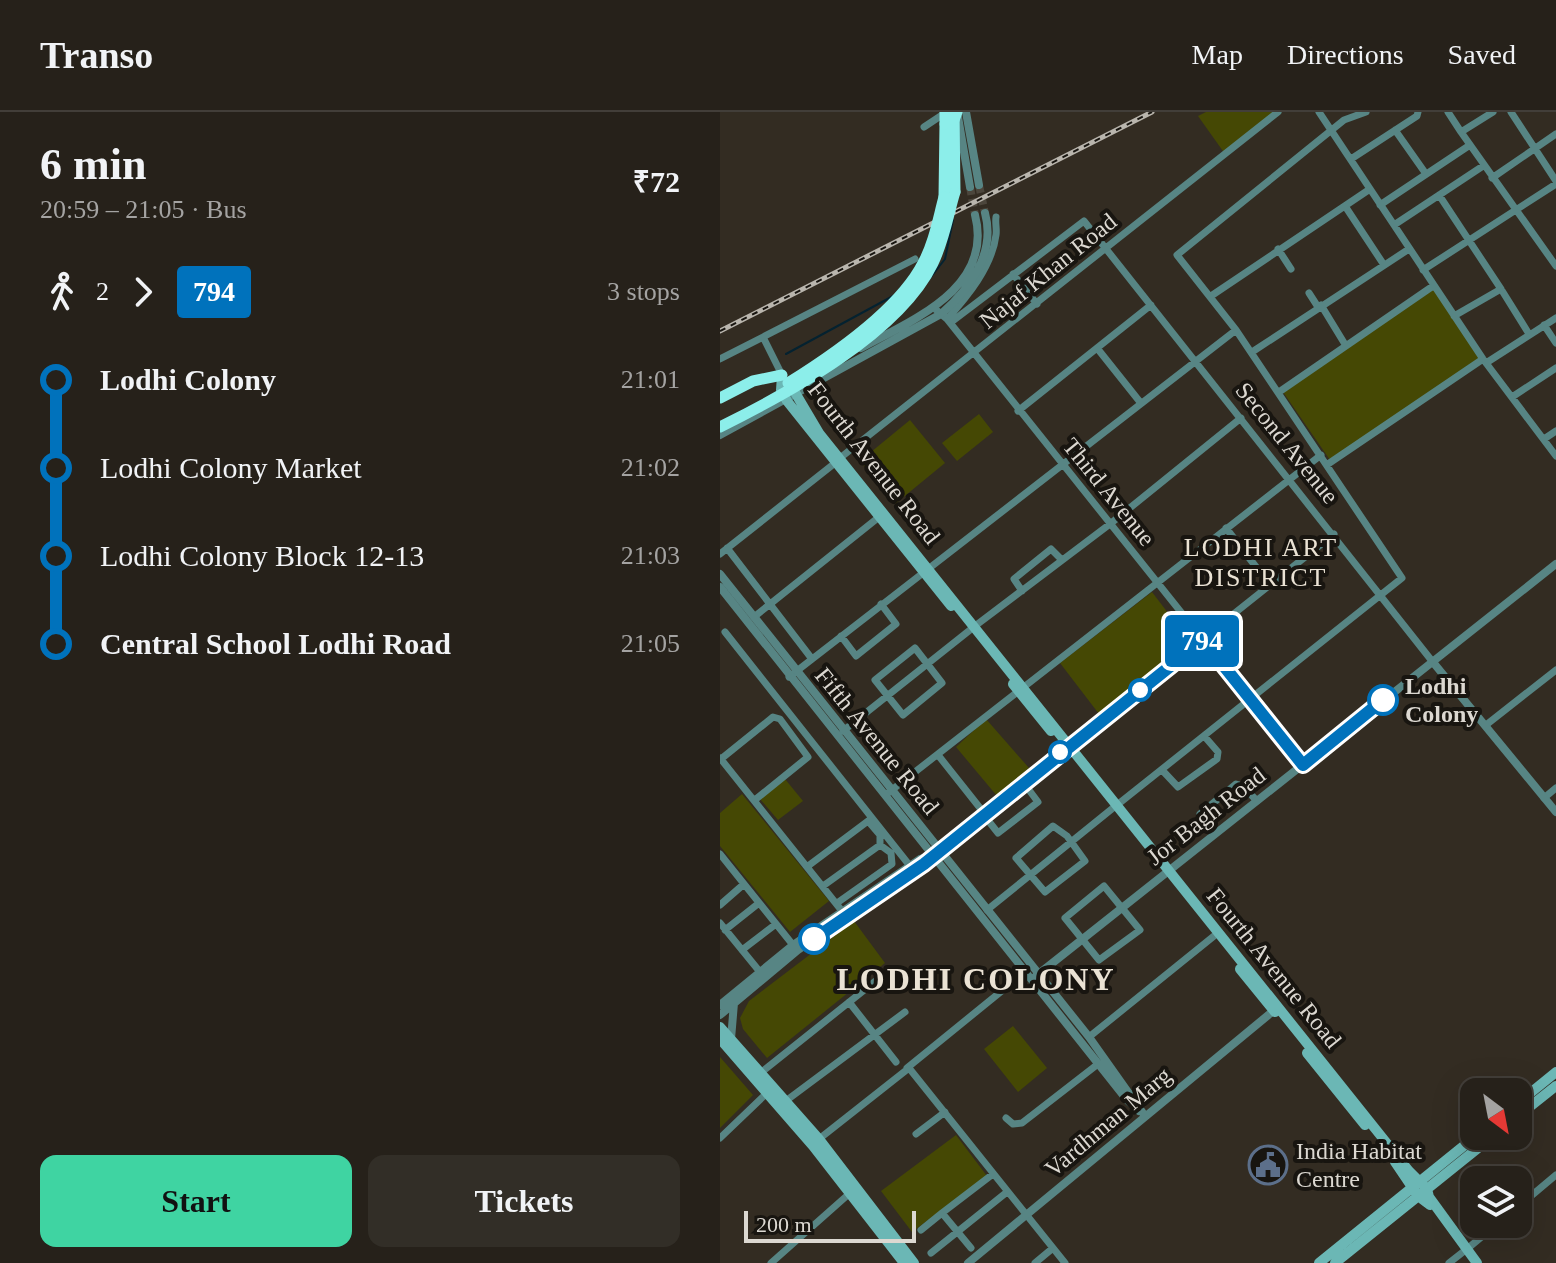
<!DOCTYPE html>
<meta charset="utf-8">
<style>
:root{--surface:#26211a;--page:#322e27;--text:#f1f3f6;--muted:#a4a3a2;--line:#423e39;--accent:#3fd4a2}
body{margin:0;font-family:Georgia,serif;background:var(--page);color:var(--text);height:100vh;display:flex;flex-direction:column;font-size:30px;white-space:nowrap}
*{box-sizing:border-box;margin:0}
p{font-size:26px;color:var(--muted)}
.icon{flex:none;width:44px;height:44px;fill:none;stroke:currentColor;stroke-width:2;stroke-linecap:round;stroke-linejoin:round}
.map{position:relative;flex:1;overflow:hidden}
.panel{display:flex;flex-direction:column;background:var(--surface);width:720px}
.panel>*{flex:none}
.badge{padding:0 16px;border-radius:6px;font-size:28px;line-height:52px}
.needle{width:52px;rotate:148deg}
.controls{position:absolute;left:740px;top:966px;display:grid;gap:16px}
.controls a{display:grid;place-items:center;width:72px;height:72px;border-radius:16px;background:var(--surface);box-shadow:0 8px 32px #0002,0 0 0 2px var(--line);font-size:40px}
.scale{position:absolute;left:24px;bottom:20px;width:172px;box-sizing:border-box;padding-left:8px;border:4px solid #dcd8d1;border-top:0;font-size:22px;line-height:28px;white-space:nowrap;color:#dcd8d1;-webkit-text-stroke:6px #181510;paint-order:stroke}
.map>.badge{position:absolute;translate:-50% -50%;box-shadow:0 0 0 4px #fff}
.legs{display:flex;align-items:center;gap:12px;height:88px;padding:0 40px;font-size:26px}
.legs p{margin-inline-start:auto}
.overview{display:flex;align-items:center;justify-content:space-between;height:136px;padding:0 40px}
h1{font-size:44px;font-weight:700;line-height:60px}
.primary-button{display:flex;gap:16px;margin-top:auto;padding:16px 40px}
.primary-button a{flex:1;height:92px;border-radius:16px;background:var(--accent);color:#111;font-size:32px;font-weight:700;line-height:92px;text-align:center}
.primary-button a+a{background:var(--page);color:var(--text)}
ul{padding:0 40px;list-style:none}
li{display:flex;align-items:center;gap:28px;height:88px;font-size:30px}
li i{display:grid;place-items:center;width:12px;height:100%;margin:0 10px;background:currentColor}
li i::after{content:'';width:20px;height:20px;margin:-10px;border:6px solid;border-radius:50%;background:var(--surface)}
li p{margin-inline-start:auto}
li:first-child i{background:linear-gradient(#0000 50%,currentColor 0)}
li:last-child i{background:linear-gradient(currentColor 50%,#0000 0)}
header{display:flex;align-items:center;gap:48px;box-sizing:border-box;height:112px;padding:0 40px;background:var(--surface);border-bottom:2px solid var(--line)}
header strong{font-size:38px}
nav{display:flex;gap:44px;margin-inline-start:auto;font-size:28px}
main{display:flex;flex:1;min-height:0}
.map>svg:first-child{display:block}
</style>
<header>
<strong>Transo</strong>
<nav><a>Map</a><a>Directions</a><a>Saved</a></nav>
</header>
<main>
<section class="panel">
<div class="overview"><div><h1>6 min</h1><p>20:59 – 21:05 · Bus</p></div><b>₹72</b></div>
<div class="legs"><svg class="icon" aria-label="walk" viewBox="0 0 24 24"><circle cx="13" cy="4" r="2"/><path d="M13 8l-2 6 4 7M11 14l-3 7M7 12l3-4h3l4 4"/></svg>2<svg class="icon" aria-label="forward" viewBox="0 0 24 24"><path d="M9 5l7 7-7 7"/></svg><b class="badge" style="background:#0072bc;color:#fff">794</b><p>3 stops</p></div>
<ul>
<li><i style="color:#0072bc"></i><b>Lodhi Colony</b><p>21:01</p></li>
<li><i style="color:#0072bc"></i><span>Lodhi Colony Market</span><p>21:02</p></li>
<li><i style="color:#0072bc"></i><span>Lodhi Colony Block 12-13</span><p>21:03</p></li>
<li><i style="color:#0072bc"></i><b>Central School Lodhi Road</b><p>21:05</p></li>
</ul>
<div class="primary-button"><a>Start</a><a>Tickets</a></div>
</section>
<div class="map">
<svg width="836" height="1151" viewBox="0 0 836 1151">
<rect width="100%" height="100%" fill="#332c22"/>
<path fill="#454804" d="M 486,0 L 558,0 L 505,42 L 478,4 Z
M 713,175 L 761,247 L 610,348 L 563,280 Z
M 259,302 L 273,320 L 237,349 L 222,331 Z
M 190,308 L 225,351 L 175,392 L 140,349 Z
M 432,480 L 471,531 L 379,602 L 340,551 Z
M 266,607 L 309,656 L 277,684 L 236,635 Z
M 65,667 L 83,689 L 58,708 L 40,687 Z
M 22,682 L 109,789 L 70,820 L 0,734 L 0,701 Z
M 134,809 L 165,851 L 47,946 L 23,917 L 20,906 L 29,889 Z
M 293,914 L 327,956 L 298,980 L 264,937 Z
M 0,945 L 33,983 L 0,1016 Z
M 236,1023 L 267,1064 L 192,1120 L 161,1079 Z"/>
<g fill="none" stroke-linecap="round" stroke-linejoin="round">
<path stroke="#042230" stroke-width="2" d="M 207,170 L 225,147 L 233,108
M 66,242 L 173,184"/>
<path stroke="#4c463c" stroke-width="8" stroke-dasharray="8 4" stroke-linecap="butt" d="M 259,73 L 265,101
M 250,75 L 255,103"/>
<path stroke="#578584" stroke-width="7" d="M 599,0 L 763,247 L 836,344
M 728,0 L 741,20
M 773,0 L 741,20 L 836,154
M 791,0 L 836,69
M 204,15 L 225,1
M 675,18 L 706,62
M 631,47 L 697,4 L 698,0
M 772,66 L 836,22
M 719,83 L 781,177
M 660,93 L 750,33
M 625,94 L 664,153
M 674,113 L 763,54
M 558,137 L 571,157
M 703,158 L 836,72
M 293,162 L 317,192
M 589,181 L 598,195
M 491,184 L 650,77
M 601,193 L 626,234
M 214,196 L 227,207 L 583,653
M 734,204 L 781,177 L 809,222
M 227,207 C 247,185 272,155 276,123 C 277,117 275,111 276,105
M 230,211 L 364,109 L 712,549
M 824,213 L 836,231
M 43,225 L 195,147
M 377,236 L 420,290
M 532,240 L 689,137
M 0,247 L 43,225 L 62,263
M 766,251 L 836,206
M 559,280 L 713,174
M 792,285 L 836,256
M 298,299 L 431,193
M 824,327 L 836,319
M 120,346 L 558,0
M 608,352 L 763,247
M 506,416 L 550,473
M 7,436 L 92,547
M 0,442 L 115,351
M 302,479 L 294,467 L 331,437 L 342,448
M 34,505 L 159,405
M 255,514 L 390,412 L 521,306
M 5,520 L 190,754
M 121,524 L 136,544 L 176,512 L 161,492
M 195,536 L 222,571 L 183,603 L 155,568 Z
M 69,565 L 516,218
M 766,613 L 836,558
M 123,619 L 250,518
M 349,633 L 614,422
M 218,643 L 264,701
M 0,646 L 126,804
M 1,647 L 53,605 L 60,607 L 88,645 L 36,687
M 442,658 L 458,675 L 497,647 L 498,640 L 485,625
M 168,681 L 601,343
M 824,686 L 836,676
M 397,693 L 682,466 L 516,218 L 457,143 L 624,8 L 646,0
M 263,702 L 278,721 L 318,690 L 303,670
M 333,714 L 347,724 L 365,749 L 325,780 L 296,746 Z
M 494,722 L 480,702 L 516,672 L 523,674 L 537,689
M 0,742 L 73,833
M 88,754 L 148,709 L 160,723 L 160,733 L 171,741 L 172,752 L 117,791
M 103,774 L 160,733
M 384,774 L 420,818 L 379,848 L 345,806 Z
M 0,793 L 24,772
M 267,798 L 393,696
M 0,811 L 40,860
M 5,818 L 39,791
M 22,838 L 56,812
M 129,890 L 176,950
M 369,925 L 494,824
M 187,956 L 305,860
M 43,959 L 158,867
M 67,988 L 185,900
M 286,1006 L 293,1012 L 302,1011 L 378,952
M 196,1022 L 225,1000
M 0,1026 L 48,980
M 99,1027 L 189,956 L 345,1151
M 798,1095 L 836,1063
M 201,1118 L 222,1101
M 251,1136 L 222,1101 L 273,1062
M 747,1137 L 777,1112
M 211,1141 L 287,1080
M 51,1151 L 130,1081
M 315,1151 L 333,1136
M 729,1151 L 743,1140"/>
<path stroke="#578584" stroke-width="8" d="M 246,0 L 259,73
M 238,5 L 250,75
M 141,236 C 192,208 274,176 255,103
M 0,323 L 221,202 C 250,177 276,141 265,101
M 0,462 L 369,925 L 425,1004
M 0,475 L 407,988 L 419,999
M 712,549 L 836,700
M 316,864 L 836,452
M 0,893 L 73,833 L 200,747 L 209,745
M 0,903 L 78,838 L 204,752 L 349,633
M 11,927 L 14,891
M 248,1151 L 558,895"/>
<path stroke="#6bb7b5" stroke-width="10" d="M 62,263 L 61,278 L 67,289 L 231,494
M 70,272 L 99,321 L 689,1059 L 707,1077 L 709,1085 L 757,1151
M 293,572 L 331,619
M 520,857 L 555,900
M 0,915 L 99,1027 L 194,1151
M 0,927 L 93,1034 L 184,1151
M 587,941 L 645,1013
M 798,991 L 836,960
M 798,1004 L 836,974
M 675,1050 L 698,1084 L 710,1093
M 599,1151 L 756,1024
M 615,1151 L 773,1024"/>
<path stroke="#8ceeea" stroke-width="11" d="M 234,0 L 235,80
M 224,85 L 225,12
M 0,286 L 33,269 L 62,263"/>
<defs>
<path id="rail" d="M 0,219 L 432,0"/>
</defs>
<use href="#rail" stroke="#b9b5ad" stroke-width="5"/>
<use href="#rail" stroke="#181510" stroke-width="2" stroke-dasharray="6" stroke-linecap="butt"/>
<path stroke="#8ceeea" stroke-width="11" d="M 225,0 L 225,12
M 234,8 L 237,0
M 68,271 C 113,243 179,198 203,151 C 214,131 218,107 224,85
M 0,315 C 68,281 179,222 213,151 C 224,129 228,103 235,80"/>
</g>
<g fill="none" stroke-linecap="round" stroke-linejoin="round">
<defs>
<path id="line-1" d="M 94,827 L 204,752 L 483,528 L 583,653 L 663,588"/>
</defs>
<use href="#line-1" stroke="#fff" stroke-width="18"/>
<use href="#line-1" stroke="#0072bc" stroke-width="12"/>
</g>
<defs>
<symbol id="civic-ring" viewBox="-11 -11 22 22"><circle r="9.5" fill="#181510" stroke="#5c6f8a" stroke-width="1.5"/><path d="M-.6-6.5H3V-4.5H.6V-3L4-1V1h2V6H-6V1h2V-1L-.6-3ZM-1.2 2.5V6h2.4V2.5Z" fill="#5c6f8a"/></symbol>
</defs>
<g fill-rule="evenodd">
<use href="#civic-ring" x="526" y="1031" width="44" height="44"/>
</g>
<g fill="#fff" stroke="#0072bc" stroke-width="4">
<circle cx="420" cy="578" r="10"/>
<circle cx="663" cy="588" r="14"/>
<circle cx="340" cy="640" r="10"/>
<circle cx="94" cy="827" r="14"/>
</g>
<g text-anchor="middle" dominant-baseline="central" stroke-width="8" stroke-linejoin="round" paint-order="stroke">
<g font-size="24" fill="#dcd8d1" stroke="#181510">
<text transform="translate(328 159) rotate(-39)">Najaf Khan Road</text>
<text transform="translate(567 331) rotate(51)">Second Avenue</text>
<text transform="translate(154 351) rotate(52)">Fourth Avenue Road</text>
<text transform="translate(389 380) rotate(51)">Third Avenue</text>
<text transform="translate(157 629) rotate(51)">Fifth Avenue Road</text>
<text transform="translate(486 704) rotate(-38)">Jor Bagh Road</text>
<text transform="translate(554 856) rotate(51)">Fourth Avenue Road</text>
<text transform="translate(388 1010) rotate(-40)">Vardhman Marg</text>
</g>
<g font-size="24" font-weight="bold" fill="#dcd8d1" stroke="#181510" text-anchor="start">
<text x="685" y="574">Lodhi<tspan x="685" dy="28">Colony</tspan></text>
</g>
<g font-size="24" fill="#dcd8d1" stroke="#181510" text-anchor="start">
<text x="576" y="1039">India Habitat<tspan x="576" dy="28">Centre</tspan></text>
</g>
<g font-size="26" letter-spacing="2" fill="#eae2d4" stroke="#181510">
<text x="541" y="435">LODHI ART<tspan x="541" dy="30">DISTRICT</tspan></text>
</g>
<g font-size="32" font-weight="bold" letter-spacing="2" fill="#eae2d4" stroke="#181510">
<text x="256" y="867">LODHI COLONY</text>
</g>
</g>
</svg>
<div class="controls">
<a><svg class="needle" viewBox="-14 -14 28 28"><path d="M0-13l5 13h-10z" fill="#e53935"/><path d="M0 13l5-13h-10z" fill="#a4a3a2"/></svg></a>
<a><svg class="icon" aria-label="layers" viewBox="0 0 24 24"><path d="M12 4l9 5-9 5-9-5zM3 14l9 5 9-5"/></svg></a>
</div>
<div class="scale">200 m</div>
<b class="badge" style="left:482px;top:529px;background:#0072bc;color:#fff">794</b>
</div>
</main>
